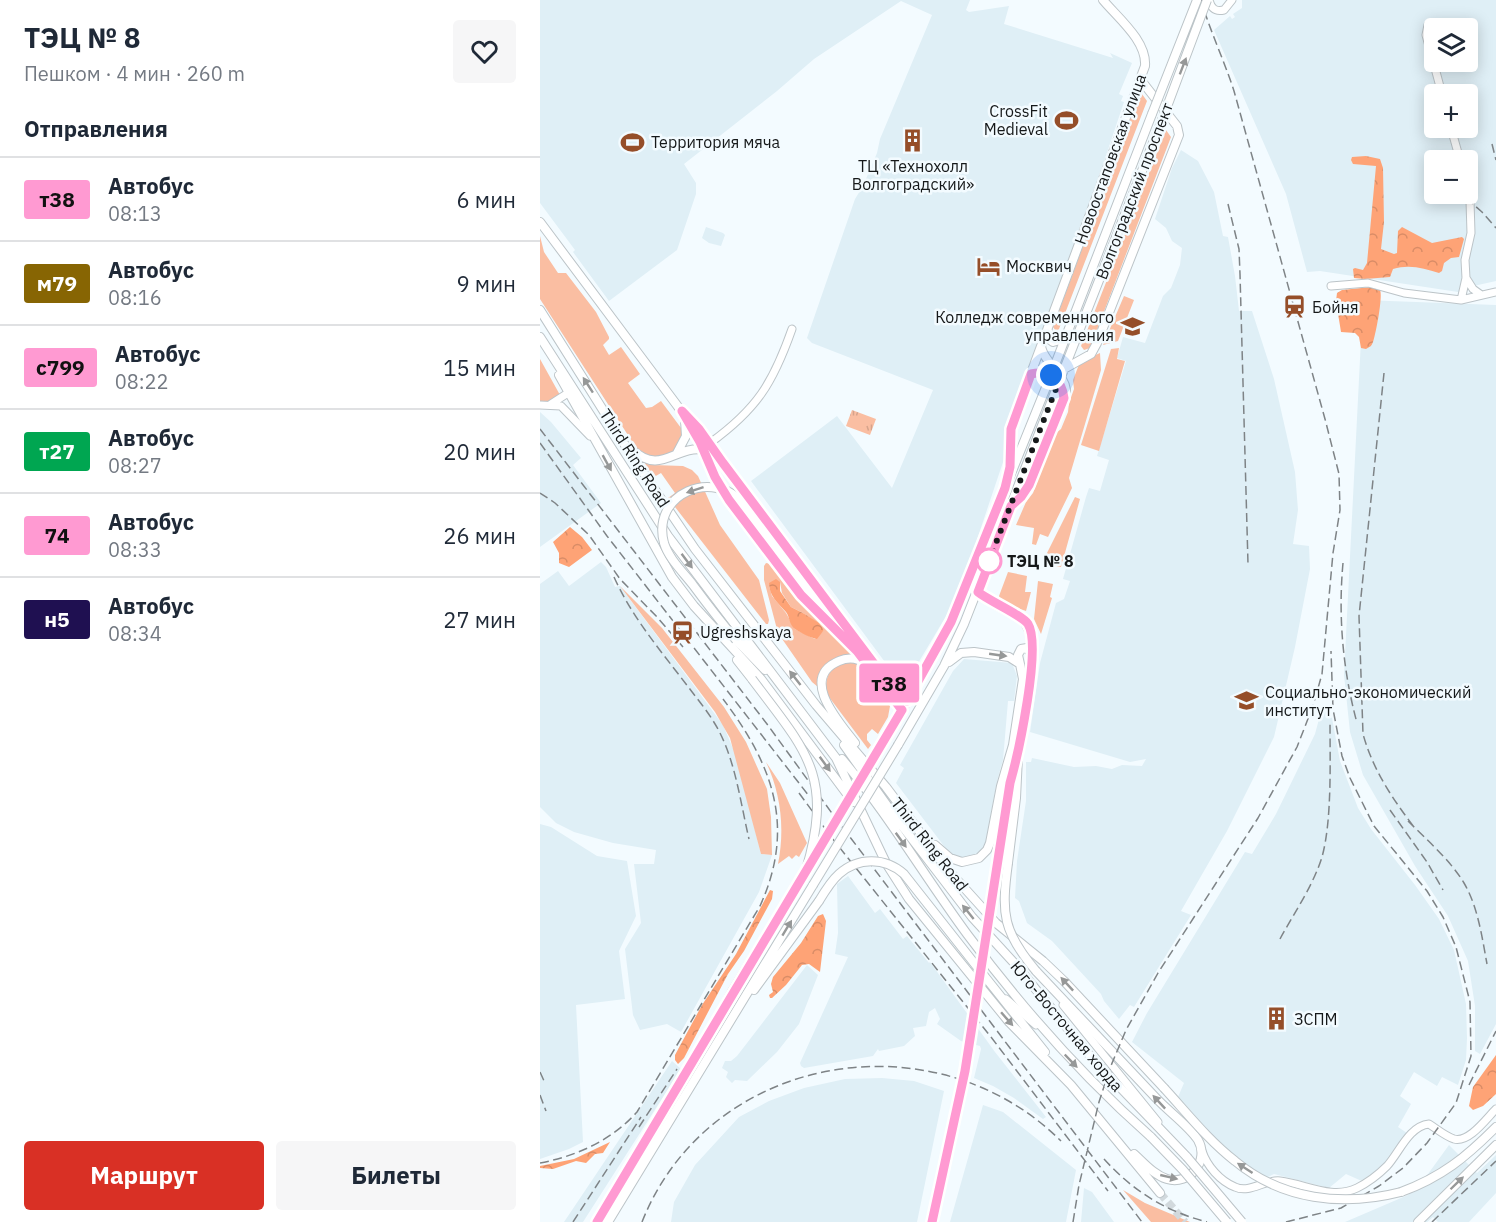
<!DOCTYPE html>
<html lang="ru">
<meta charset="utf-8">
<style>
:root{--surface:#fff;--page:#f6f6f7;--text:#1f2937;--muted:#747a83;--line:#e0e1e3;--accent:#d93025}
body{margin:0;font-family:"IBM Plex Sans",sans-serif;background:var(--page);color:var(--text);height:100vh;display:flex;flex-direction:column;font-size:22px;white-space:nowrap}
*{box-sizing:border-box;margin:0}
p{font-size:20px;color:var(--muted)}
.icon{flex:none;width:33px;height:33px;fill:none;stroke:currentColor;stroke-width:2;stroke-linecap:round;stroke-linejoin:round}
.map{position:relative;flex:1;overflow:hidden}
.drawer{display:flex;flex-direction:column;background:var(--surface);width:540px}
.drawer>*{flex:none}
.badge{padding:0 12px;border-radius:4px;font-size:21px;line-height:39px}
.tools{position:absolute;left:884px;top:18px;display:grid;gap:12px}
.tools a{display:grid;place-items:center;width:54px;height:54px;border-radius:6px;background:var(--surface);box-shadow:0 3px 15px #0003;font-size:30px}
.you{position:absolute;width:30px;height:30px;margin:-15px;border:4px solid #fff;border-radius:50%;background:#1a73e8;box-shadow:0 0 0 9px #1a73e833}
.map>.badge{position:absolute;translate:-50% -50%;box-shadow:0 0 0 3px #fff}
h2{padding:0 24px;font-size:22px;line-height:54px}
.round{display:grid;place-items:center;flex:none;width:63px;height:63px;border-radius:6px;background:var(--page)}
.overview{display:flex;align-items:center;justify-content:space-between;height:102px;padding:0 24px}
h1{font-size:28px;font-weight:700;line-height:45px}
.button{display:flex;gap:12px;margin-top:auto;padding:12px 24px}
.button a{flex:1;height:69px;border-radius:6px;background:var(--accent);color:#fff;font-size:24px;font-weight:700;line-height:69px;text-align:center}
.button a+a{background:var(--page);color:var(--text)}
ul{padding:0;list-style:none}
li{display:flex;align-items:center;gap:18px;height:84px;padding:0 24px;border-top:2px solid var(--line)}
li div{flex:1}
li b{display:block;font-size:22px}
li em{font-style:normal}
li .badge{min-width:66px;font-weight:700;text-align:center}
main{display:flex;flex:1;min-height:0}
.map>svg:first-child{display:block}
</style>
<main>
<section class="drawer">
<div class="overview"><div><h1>ТЭЦ № 8</h1><p>Пешком · 4 мин · 260 m</p></div><a class="round"><svg class="icon" aria-label="heart" viewBox="0 0 24 24"><path d="M12 20l-8-8c-3-5 5-10 8-4 3-6 11-1 8 4z"/></svg></a></div>
<h2>Отправления</h2>
<ul>
<li><span class="badge" style="background:#ff9ad2;color:#111">т38</span><div><b>Автобус</b><p>08:13</p></div><em>6 мин</em></li>
<li><span class="badge" style="background:#876503;color:#fff">м79</span><div><b>Автобус</b><p>08:16</p></div><em>9 мин</em></li>
<li><span class="badge" style="background:#ff9ad2;color:#111">с799</span><div><b>Автобус</b><p>08:22</p></div><em>15 мин</em></li>
<li><span class="badge" style="background:#00a651;color:#fff">т27</span><div><b>Автобус</b><p>08:27</p></div><em>20 мин</em></li>
<li><span class="badge" style="background:#ff9ad2;color:#111">74</span><div><b>Автобус</b><p>08:33</p></div><em>26 мин</em></li>
<li><span class="badge" style="background:#1f1051;color:#fff">н5</span><div><b>Автобус</b><p>08:34</p></div><em>27 мин</em></li>
</ul>
<div class="button"><a>Маршрут</a><a>Билеты</a></div>
</section>
<div class="map">
<svg width="956" height="1222" viewBox="0 0 956 1222">
<defs>
<pattern id="forest-crowns" width="20" height="18" patternUnits="userSpaceOnUse" patternTransform="scale(1.5)"><rect width="20" height="18" fill="#fea376"/><path d="M2 6a3 3 0 1 1 6 0M12 15a3 3 0 1 1 6 0" fill="none" stroke="#d98c66"/></pattern>
<pattern id="park-tufts" width="24" height="20" patternUnits="userSpaceOnUse" patternTransform="scale(1.5)"><rect width="24" height="20" fill="#fabea2"/><path d="M3 7l-1-3M5 7V3M7 7l1-3M15 17l-1-3M17 17v-4M19 17l1-3" fill="none" stroke="#d6a38b"/></pattern>
</defs>
<rect width="100%" height="100%" fill="#f3fbff"/>
<path fill="#dfeff6" fill-rule="evenodd" d="M 0,0 L 430,0 L 426,10 L 429,12 L 469,6 L 464,24 L 573,58 L 570,53 L 592,63 L 579,94 L 583,96 L 581,101 L 584,102 L 418,596 L 371,675 L 364,677 L 356,677 L 211,481 L 297,416 L 352,488 L 393,390 L 272,343 L 267,338 L 315,199 L 323,186 L 337,153 L 340,139 L 392,15 L 361,1 L 274,59 L 237,91 L 144,164 L 156,183 L 156,194 L 137,250 L 69,301 L 33,252 L 35,250 L 0,203 Z
M 702,0 L 956,0 L 956,281 L 938,285 L 918,292 L 780,271 L 767,272 L 746,194 L 674,30 L 690,16 L 692,19 L 695,17 L 693,14 L 702,8 ZM 894,28 L 927,28 L 927,62 L 894,62 ZM 894,94 L 927,94 L 927,128 L 894,128 ZM 894,160 L 927,160 L 927,194 L 894,194 Z
M 641,150 L 658,161 L 674,192 L 683,236 L 688,237 L 695,276 L 699,311 L 712,311 L 734,379 L 755,472 L 758,510 L 753,544 L 769,546 L 770,569 L 755,647 L 734,737 L 687,831 L 641,911 L 651,915 L 594,1007 L 590,1005 L 579,1019 L 564,1001 L 561,994 L 512,941 L 487,923 L 479,901 L 475,898 L 477,861 L 486,801 L 486,762 L 491,762 L 492,758 L 534,767 L 556,766 L 572,769 L 582,765 L 602,766 L 606,759 L 590,762 L 490,732 L 500,663 L 516,603 L 524,599 L 530,581 L 523,579 L 546,497 L 549,488 L 560,491 L 569,460 L 557,456 L 586,361 L 577,358 L 583,337 L 605,343 L 623,296 L 631,288 L 640,265 L 642,248 L 632,241 L 626,228 L 615,219 L 632,168 Z
M 166,227 L 183,233 L 185,235 L 181,246 L 169,243 L 162,238 Z
M 823,300 L 956,305 L 956,1024 L 940,1054 L 935,1051 L 935,1006 L 928,961 L 908,916 L 875,866 L 823,775 L 810,732 L 804,675 Z
M 0,412 L 11,422 L 41,458 L 33,465 L 61,503 L 0,547 Z
M 61,562 L 66,567 L 75,587 L 80,586 L 183,725 L 197,758 L 221,854 L 232,855 L 219,892 L 141,1032 L 127,1024 L 100,1030 L 93,1015 L 85,949 L 101,923 L 94,864 L 114,864 L 116,850 L 73,843 L 34,832 L 16,823 L 0,807 L 0,584 L 18,571 L 29,586 Z
M 424,659 L 472,663 L 477,676 L 474,701 L 468,701 L 463,760 L 457,781 L 445,845 L 439,853 L 425,858 L 415,856 L 407,850 L 356,783 L 364,768 L 360,765 L 413,671 Z
M 782,708 L 792,718 L 800,761 L 818,808 L 831,829 L 875,885 L 899,919 L 914,950 L 926,1004 L 927,1038 L 926,1060 L 918,1085 L 902,1077 L 897,1086 L 874,1072 L 860,1096 L 871,1104 L 858,1127 L 867,1133 L 843,1168 L 824,1182 L 806,1174 L 789,1188 L 734,1174 L 726,1178 L 702,1163 L 681,1146 L 638,1097 L 644,1083 L 592,1042 L 607,1013 L 705,852 L 712,854 L 736,814 L 775,734 Z
M 0,824 L 11,827 L 57,856 L 87,861 L 96,916 L 79,951 L 85,999 L 36,1005 L 43,1142 L 29,1149 L 0,1159 Z
M 308,876 L 335,913 L 340,909 L 363,939 L 367,936 L 389,963 L 390,962 L 455,1052 L 506,1117 L 503,1119 L 474,1098 L 453,1086 L 434,1078 L 441,1049 L 440,1046 L 421,1041 L 397,1024 L 400,1019 L 395,1008 L 389,1012 L 386,1026 L 373,1028 L 375,1036 L 364,1046 L 339,1051 L 338,1049 L 333,1056 L 264,1068 L 261,1066 L 260,1063 L 308,957 L 295,954 L 298,933 L 297,884 Z
M 267,965 L 278,975 L 259,1024 L 237,1052 L 207,1081 L 195,1080 L 192,1083 L 186,1077 L 188,1072 L 182,1068 L 185,1061 L 191,1061 L 197,1056 Z
M 132,1061 L 141,1069 L 43,1222 L 24,1222 Z
M 342,1078 L 374,1081 L 404,1091 L 377,1222 L 131,1222 L 134,1202 L 155,1165 L 199,1117 L 229,1101 L 264,1088 L 305,1079 Z
M 443,1105 L 463,1112 L 536,1170 L 526,1222 L 410,1222 Z
M 909,1145 L 937,1173 L 956,1155 L 956,1193 L 929,1222 L 898,1222 L 893,1217 L 887,1222 L 805,1222 L 868,1195 L 888,1174 Z
M 544,1188 L 552,1192 L 574,1222 L 541,1222 Z"/>
<path fill="#fabea2" fill-rule="evenodd" d="M 602,94 L 607,101 L 519,329 L 516,331 L 513,327 L 599,95 Z
M 626,130 L 631,137 L 550,348 L 544,350 L 541,346 Z
M 0,236 L 4,252 L 18,273 L 26,273 L 56,312 L 69,337 L 69,339 L 63,345 L 69,355 L 81,347 L 100,374 L 88,383 L 106,408 L 112,407 L 121,401 L 144,432 C 142,436 141,442 139,446 C 129,463 106,458 95,446 L 0,299 Z
M 584,296 L 594,300 L 578,341 L 563,345 Z
M 579,348 L 577,359 L 585,361 L 559,451 L 541,445 L 571,349 Z
M 560,353 L 561,370 L 529,478 L 532,488 L 508,537 L 500,534 L 496,545 L 492,544 L 494,528 L 476,525 L 486,502 L 493,493 L 515,434 L 521,429 L 528,412 L 529,403 L 534,389 L 533,380 L 540,362 Z
M 0,359 L 20,395 L 11,402 L 0,403 Z
M 104,462 L 113,465 L 143,466 L 152,470 L 158,476 L 180,525 L 219,580 L 229,620 L 228,624 L 226,624 L 128,498 L 135,493 L 121,473 L 114,477 Z
M 535,497 L 540,499 L 521,567 L 502,563 Z
M 226,563 L 231,564 L 257,598 L 312,655 L 300,657 L 278,687 L 272,682 L 238,633 L 224,580 L 224,566 ZM 240,582 L 242,593 L 251,607 L 263,613 L 279,624 L 284,630 L 275,639 L 255,629 L 246,613 L 232,596 L 229,586 Z
M 468,572 L 487,576 L 485,592 L 491,592 L 486,611 L 461,602 L 459,596 Z
M 498,581 L 513,584 L 510,597 L 512,598 L 501,634 L 494,619 Z
M 80,586 L 122,628 L 184,707 L 206,742 L 227,789 L 231,817 L 232,855 L 221,854 L 190,738 L 175,712 Z
M 315,662 L 322,669 L 350,706 L 348,717 L 338,734 L 332,729 L 327,734 L 327,740 L 331,745 L 328,749 L 286,693 C 285,670 294,664 315,662 Z
M 226,762 L 240,783 L 267,843 L 259,857 L 256,855 L 252,859 L 249,856 L 238,864 C 245,829 241,794 226,762 Z
M 583,1190 L 605,1203 L 650,1222 L 611,1222 Z"/>
<path fill="url(#forest-crowns)" d="M 826,156 L 840,159 L 843,168 L 844,222 L 841,249 L 854,254 L 857,253 L 858,231 L 862,227 L 892,243 L 922,237 L 924,239 L 919,257 L 911,258 L 904,263 L 902,271 L 899,273 C 884,268 869,264 853,269 L 850,277 L 825,279 L 814,278 L 813,269 L 815,268 L 823,270 L 827,263 L 836,166 L 813,164 L 811,160 L 812,157 Z
M 831,287 L 840,290 C 843,296 836,333 833,342 C 831,347 831,346 826,349 L 821,348 L 819,337 L 815,333 L 801,332 L 796,301 L 797,293 L 802,290 Z
M 30,527 L 42,537 L 52,550 L 29,567 L 19,563 L 19,553 L 13,542 Z
M 236,579 L 240,582 L 240,591 L 251,607 L 263,613 L 279,623 L 284,630 L 277,639 C 271,638 261,633 255,629 C 249,625 250,617 246,612 C 238,603 229,596 229,583 Z
M 230,890 L 233,891 L 232,899 L 219,923 L 204,951 L 188,974 L 144,1058 L 138,1064 L 135,1060 L 135,1055 L 162,1005 L 196,954 Z
M 283,914 L 286,921 L 280,972 L 269,964 L 262,965 L 246,985 L 232,998 L 230,998 L 229,995 L 233,992 L 231,984 L 233,977 L 261,943 L 278,916 Z
M 956,1055 L 956,1094 L 943,1106 L 933,1110 L 929,1106 L 933,1087 Z
M 70,1142 L 63,1153 L 55,1154 L 46,1163 L 36,1161 L 13,1169 L 0,1168 L 0,1166 L 34,1159 Z"/>
<path fill="url(#park-tufts)" d="M 312,410 L 336,419 L 330,435 L 306,426 Z"/>
<g fill="none" stroke-linecap="round" stroke-linejoin="round">
<path stroke="#d2d9dd" stroke-width="8" stroke-dasharray="8 4" stroke-linecap="butt" d="M 620,1193 L 645,1222"/>
<defs>
<path id="minor" d="M 669,0 C 671,8 675,12 684,10 L 692,0
M 888,25 L 886,35 L 902,94
M 911,128 L 920,160
M 926,278 L 933,289 L 940,294
M 791,286 L 828,283 L 864,293 L 921,300 L 956,292
M 921,300 L 926,278 L 925,260 L 931,233 L 930,201 L 927,188
M 491,374 C 503,371 514,374 521,384
M 11,404 L 28,393
M 0,405 L 21,406 L 50,436
M 170,443 C 217,409 233,383 252,329
M 466,999 L 496,1025
M 523,1005 L 618,1122
M 662,1151 C 667,1166 680,1181 695,1187 C 710,1194 725,1179 740,1181 C 766,1184 792,1200 817,1188 C 827,1183 839,1174 847,1166 C 859,1153 869,1126 889,1124 C 897,1129 905,1136 914,1139 C 929,1143 946,1119 956,1109"/>
<path id="major" d="M 0,222 L 142,412 L 160,443 L 175,477 L 189,500 L 261,595 L 317,651 L 361,710
M 0,310 L 90,453 L 155,549 L 276,705 L 346,787 L 409,871 L 456,923 L 503,961 L 524,981 L 624,1088
M 508,331 L 509,339 L 513,342 L 520,340 L 526,335
M 0,337 L 128,536 L 296,758 L 346,863 L 369,899 L 469,1022 L 531,1085 L 620,1193
M 524,369 L 551,354 L 557,343 L 639,135 L 637,126 L 600,79
M 19,375 L 132,577 L 154,606 L 221,679 L 313,802
M 150,419 L 159,429 L 183,463 L 357,694 L 367,701
M 91,449 C 122,477 135,444 165,450
M 137,453 L 146,436 L 145,420
M 469,470 L 471,429 L 474,419 L 605,66 C 607,41 578,18 563,0
M 472,505 L 481,497 L 489,485 L 526,390 C 524,373 505,364 501,347
M 268,591 L 282,609 L 297,621
M 438,592 L 451,602 L 484,620 L 492,637 L 491,667 L 478,757 L 476,798 L 468,863
M 196,640 L 225,670
M 197,660 L 212,679
M 480,664 L 478,655 L 481,649 L 487,648 L 492,654
M 345,737 L 379,682 L 411,622 L 511,375 L 612,114
M 315,743 C 300,723 258,678 299,661 C 308,657 318,658 326,664
M 304,745 L 356,818 L 432,917 L 476,965 L 551,1057 L 647,1157
M 358,745 L 404,666 L 424,624 L 622,120
M 302,759 C 348,814 385,877 427,934 C 482,1008 542,1076 611,1137
M 395,845 L 410,858 L 422,862 L 439,858 L 447,850 L 450,843 L 461,786 L 473,745 L 483,679 L 480,664 L 469,657 L 434,652 L 421,653 L 409,662
M 452,901 L 470,783 L 474,769
M 438,968 L 505,1052
M 496,971 C 536,1013 576,1056 616,1098 C 628,1111 649,1126 658,1140 C 670,1161 649,1186 627,1179 C 614,1175 604,1163 594,1154
M 214,990 L 279,901
M 425,1071 L 430,1044
M 861,1192 C 902,1177 926,1157 956,1127
M 57,1222 L 156,1058 L 193,990 L 266,870
M 68,1222 L 273,885
M 392,1222 L 419,1098
M 878,1222 L 956,1145"/>
</defs>
<use href="#minor" stroke="#bcc4c8" stroke-width="9"/>
<use href="#major" stroke="#bcc4c8" stroke-width="10"/>
<use href="#minor" stroke="#fff" stroke-width="7"/>
<use href="#major" stroke="#fff" stroke-width="8"/>
<path stroke="#7e8386" stroke-width="1.5" stroke-dasharray="9 4.5" stroke-linecap="butt" d="M 952,144 L 956,160
M 926,198 L 942,212 L 956,228
M 688,204 L 699,249 L 700,274 L 708,564
M 844,373 L 819,616 L 823,734 C 833,770 852,798 874,827
M 0,429 L 227,724 L 294,816 L 602,1222
M 0,443 L 67,536 L 269,796
M 0,493 L 15,503 L 49,535 L 80,579 L 117,617 L 143,647
M 803,563 C 798,617 803,671 817,723
M 74,577 C 92,617 120,650 146,684 C 158,700 171,715 180,733 C 196,765 201,805 209,839
M 259,793 L 292,838 L 451,1037 L 568,1191
M 850,810 L 887,862 L 903,890
M 868,821 C 886,839 911,861 924,883 C 938,907 942,937 947,964
M 740,939 C 754,913 773,886 782,857 C 792,821 790,762 790,723
M 0,1072 L 5,1083
M 929,1085 L 956,1031
M 0,1095 L 6,1111
M 99,1127 L 137,1069
M 564,1159 C 593,1191 625,1211 667,1222
M 0,1163 C 37,1156 72,1140 97,1112 L 220,906 C 256,827 233,765 183,699
M 33,1222 L 101,1117
M 102,1222 C 169,1053 394,1015 521,1141
M 533,1222 L 539,1185 L 559,1102 L 570,1068 L 586,1030 L 618,973 L 718,818 L 757,747 L 773,706 L 782,674 L 793,553 L 800,510 L 799,474 L 785,419 L 694,91 C 684,60 670,31 661,0
M 746,1222 L 801,1208 L 839,1186 L 863,1168 L 887,1143 L 916,1103 L 931,1056 L 930,1002 L 916,947 L 903,917 L 887,891 L 834,826 L 810,778 L 802,756 L 793,709 L 791,651
M 892,1222 L 956,1161"/>
<defs>
<path id="major-bridge" d="M 612,114 L 657,0
M 622,120 L 667,0
M 196,640 C 181,622 167,604 153,585 C 143,572 129,559 124,543 C 111,494 173,467 205,505 L 268,591
M 212,679 C 266,751 294,775 266,870
M 272,859 L 345,737
M 468,863 C 461,914 463,932 496,971
M 273,885 L 358,745
M 279,901 C 285,891 291,881 299,874 C 318,857 345,857 364,874 L 438,968
M 430,1044 L 452,901
M 624,1088 C 647,1113 668,1140 695,1161 C 742,1200 803,1207 861,1192
M 419,1098 L 425,1071
M 611,1137 L 643,1170 L 687,1222
M 647,1157 L 702,1222"/>
</defs>
<use href="#major-bridge" stroke="#bcc4c8" stroke-width="10" stroke-linecap="butt"/>
<use href="#major-bridge" stroke="#fff" stroke-width="8"/>
</g>
<defs><path id="oneway-solid" d="M-6-.8H1V-3.2L6.5 0L1 3.2V.8H-6Z" transform="scale(1.5)"/></defs>
<g fill="#969898">
<use href="#oneway-solid" transform="translate(643 66) rotate(-69)"/>
<use href="#oneway-solid" transform="translate(48 385) rotate(-123)"/>
<use href="#oneway-solid" transform="translate(67 463) rotate(61)"/>
<use href="#oneway-solid" transform="translate(155 490) rotate(162)"/>
<use href="#oneway-solid" transform="translate(147 561) rotate(53)"/>
<use href="#oneway-solid" transform="translate(458 655) rotate(8)"/>
<use href="#oneway-solid" transform="translate(255 678) rotate(-128)"/>
<use href="#oneway-solid" transform="translate(285 764) rotate(54)"/>
<use href="#oneway-solid" transform="translate(361 840) rotate(54)"/>
<use href="#oneway-solid" transform="translate(428 912) rotate(-129)"/>
<use href="#oneway-solid" transform="translate(247 928) rotate(-59)"/>
<use href="#oneway-solid" transform="translate(527 984) rotate(-133)"/>
<use href="#oneway-solid" transform="translate(467 1019) rotate(49)"/>
<use href="#oneway-solid" transform="translate(531 1061) rotate(46)"/>
<use href="#oneway-solid" transform="translate(619 1102) rotate(-133)"/>
<use href="#oneway-solid" transform="translate(705 1168) rotate(-147)"/>
<use href="#oneway-solid" transform="translate(629 1177) rotate(13)"/>
<use href="#oneway-solid" transform="translate(917 1183) rotate(-44)"/>
</g>
<g fill="none" stroke-linecap="round" stroke-linejoin="round">
<defs>
<path id="line" d="M 57,1222 L 362,710 L 317,651 L 261,595 L 189,500 L 175,477 L 160,442 L 142,411 L 159,429 L 183,463 L 356,693 L 367,701 L 411,622 L 465,488 L 470,467 L 471,429 L 491,374 C 510,370 522,380 524,398 L 489,485 L 481,497 L 471,506 L 438,592 C 449,601 482,615 488,624 C 502,646 478,755 470,783 L 425,1071 L 392,1222"/>
</defs>
<use href="#line" stroke="#fff" stroke-width="14"/>
<use href="#line" stroke="#ff9ad2" stroke-width="9"/>
<path stroke="#16191a" stroke-width="6" stroke-dasharray="0 10.8" d="M 449,561 L 519,381 L 511,375"/>
</g>
<defs>
<symbol id="stadium-bare" viewBox="-9 -9 18 18"><path d="M0-5a6.5 5 0 1 0 0 10a6.5 5 0 1 0 0-10ZM-3.5-1.8h7v3.6h-7Z" fill="#954e29" stroke="#f3fbff" stroke-width="2.5" paint-order="stroke"/></symbol>
<symbol id="building-bare" viewBox="-9 -9 18 18"><path d="M-4-6H4V6H1V3H-1V6H-4ZM-2.5-4.3h1.7v1.8h-1.7ZM.8-4.3h1.7v1.8H.8ZM-2.5-1h1.7V.8h-1.7ZM.8-1h1.7V.8H.8Z" fill="#954e29" stroke="#f3fbff" stroke-width="2.5" paint-order="stroke"/></symbol>
<symbol id="hotel-bare" viewBox="-9 -9 18 18"><path d="M-6-4.5h1.5V1H6V5H4.5V3h-9V5H-6ZM-4 0a1.8 1.8 0 1 1 3.6 0ZM.5 0V-2.5h3Q6-2.5 6 0Z" fill="#954e29" stroke="#f3fbff" stroke-width="2.5" paint-order="stroke"/></symbol>
<symbol id="station-bare" viewBox="-9 -9 18 18"><path d="M-3-6H3Q5-6 5-4V2Q5 4 3 4L4.5 6H3L1.5 4h-3L-3 6H-4.5L-3 4Q-5 4-5 2V-4Q-5-6-3-6ZM-3.5-4v3h7v-3ZM-3.5 1v1.5H-2V1ZM2 1v1.5H3.5V1Z" fill="#954e29" stroke="#f3fbff" stroke-width="2.5" paint-order="stroke"/></symbol>
<symbol id="university-bare" viewBox="-9 -9 18 18"><path d="M0-5L7-2L0 1L-7-2ZM-4 1L0 2.5L4 1V4Q0 6-4 4Z" fill="#954e29" stroke="#f3fbff" stroke-width="2.5" paint-order="stroke"/></symbol>
</defs>
<g fill-rule="evenodd">
<use href="#stadium-bare" x="510" y="104" width="33" height="33"/>
<use href="#building-bare" x="356" y="124" width="33" height="33"/>
<use href="#stadium-bare" x="76" y="126" width="33" height="33"/>
<use href="#hotel-bare" x="432" y="250" width="33" height="33"/>
<use href="#station-bare" x="738" y="290" width="33" height="33"/>
<use href="#university-bare" x="576" y="310" width="33" height="33"/>
<use href="#station-bare" x="126" y="616" width="33" height="33"/>
<use href="#university-bare" x="690" y="684" width="33" height="33"/>
<use href="#building-bare" x="720" y="1002" width="33" height="33"/>
</g>
<circle fill="#fff" stroke="#ff9ad2" stroke-width="3" cx="449" cy="561" r="12"/>
<g text-anchor="middle" dominant-baseline="central" stroke-width="5" stroke-linejoin="round" paint-order="stroke">
<g font-size="16" fill="#16191a" stroke="#f3fbff" text-anchor="start">
<text x="508" y="111" text-anchor="end">CrossFit<tspan x="508" dy="18">Medieval</tspan></text>
<text x="111" y="142">Территория мяча</text>
<text x="373" y="166" text-anchor="middle">ТЦ «Технохолл<tspan x="373" dy="18">Волгоградский»</tspan></text>
<text x="466" y="266">Москвич</text>
<text x="772" y="307">Бойня</text>
<text x="574" y="317" text-anchor="end">Колледж современного<tspan x="574" dy="18">управления</tspan></text>
<text x="160" y="632">Ugreshskaya</text>
<text x="725" y="692">Социально-экономический<tspan x="725" dy="18">институт</tspan></text>
<text x="754" y="1019">ЗСПМ</text>
</g>
<g font-size="16" fill="#16191a" stroke="#f3fbff">
<text transform="translate(570 159) rotate(-70)">Новоостаповская улица</text>
<text transform="translate(594 191) rotate(-69)">Волгоградский проспект</text>
<text transform="translate(95 458) rotate(57)">Third Ring Road</text>
<text transform="translate(390 844) rotate(52)">Third Ring Road</text>
<text transform="translate(527 1026) rotate(50)">Юго-Восточная хорда</text>
</g>
<g font-size="16" font-weight="bold" fill="#16191a" stroke="#f3fbff" text-anchor="start">
<text x="467" y="561">ТЭЦ № 8</text>
</g>
</g>
</svg>
<div class="tools">
<a><svg class="icon" aria-label="layers" viewBox="0 0 24 24"><path d="M12 4l9 5-9 5-9-5zM3 14l9 5 9-5"/></svg></a>
<a>+</a>
<a>−</a>
</div>
<div class="you" style="left:511px;top:375px"></div>
<b class="badge" style="left:349px;top:683px;background:#ff9ad2;color:#111">т38</b>
</div>
</main>
